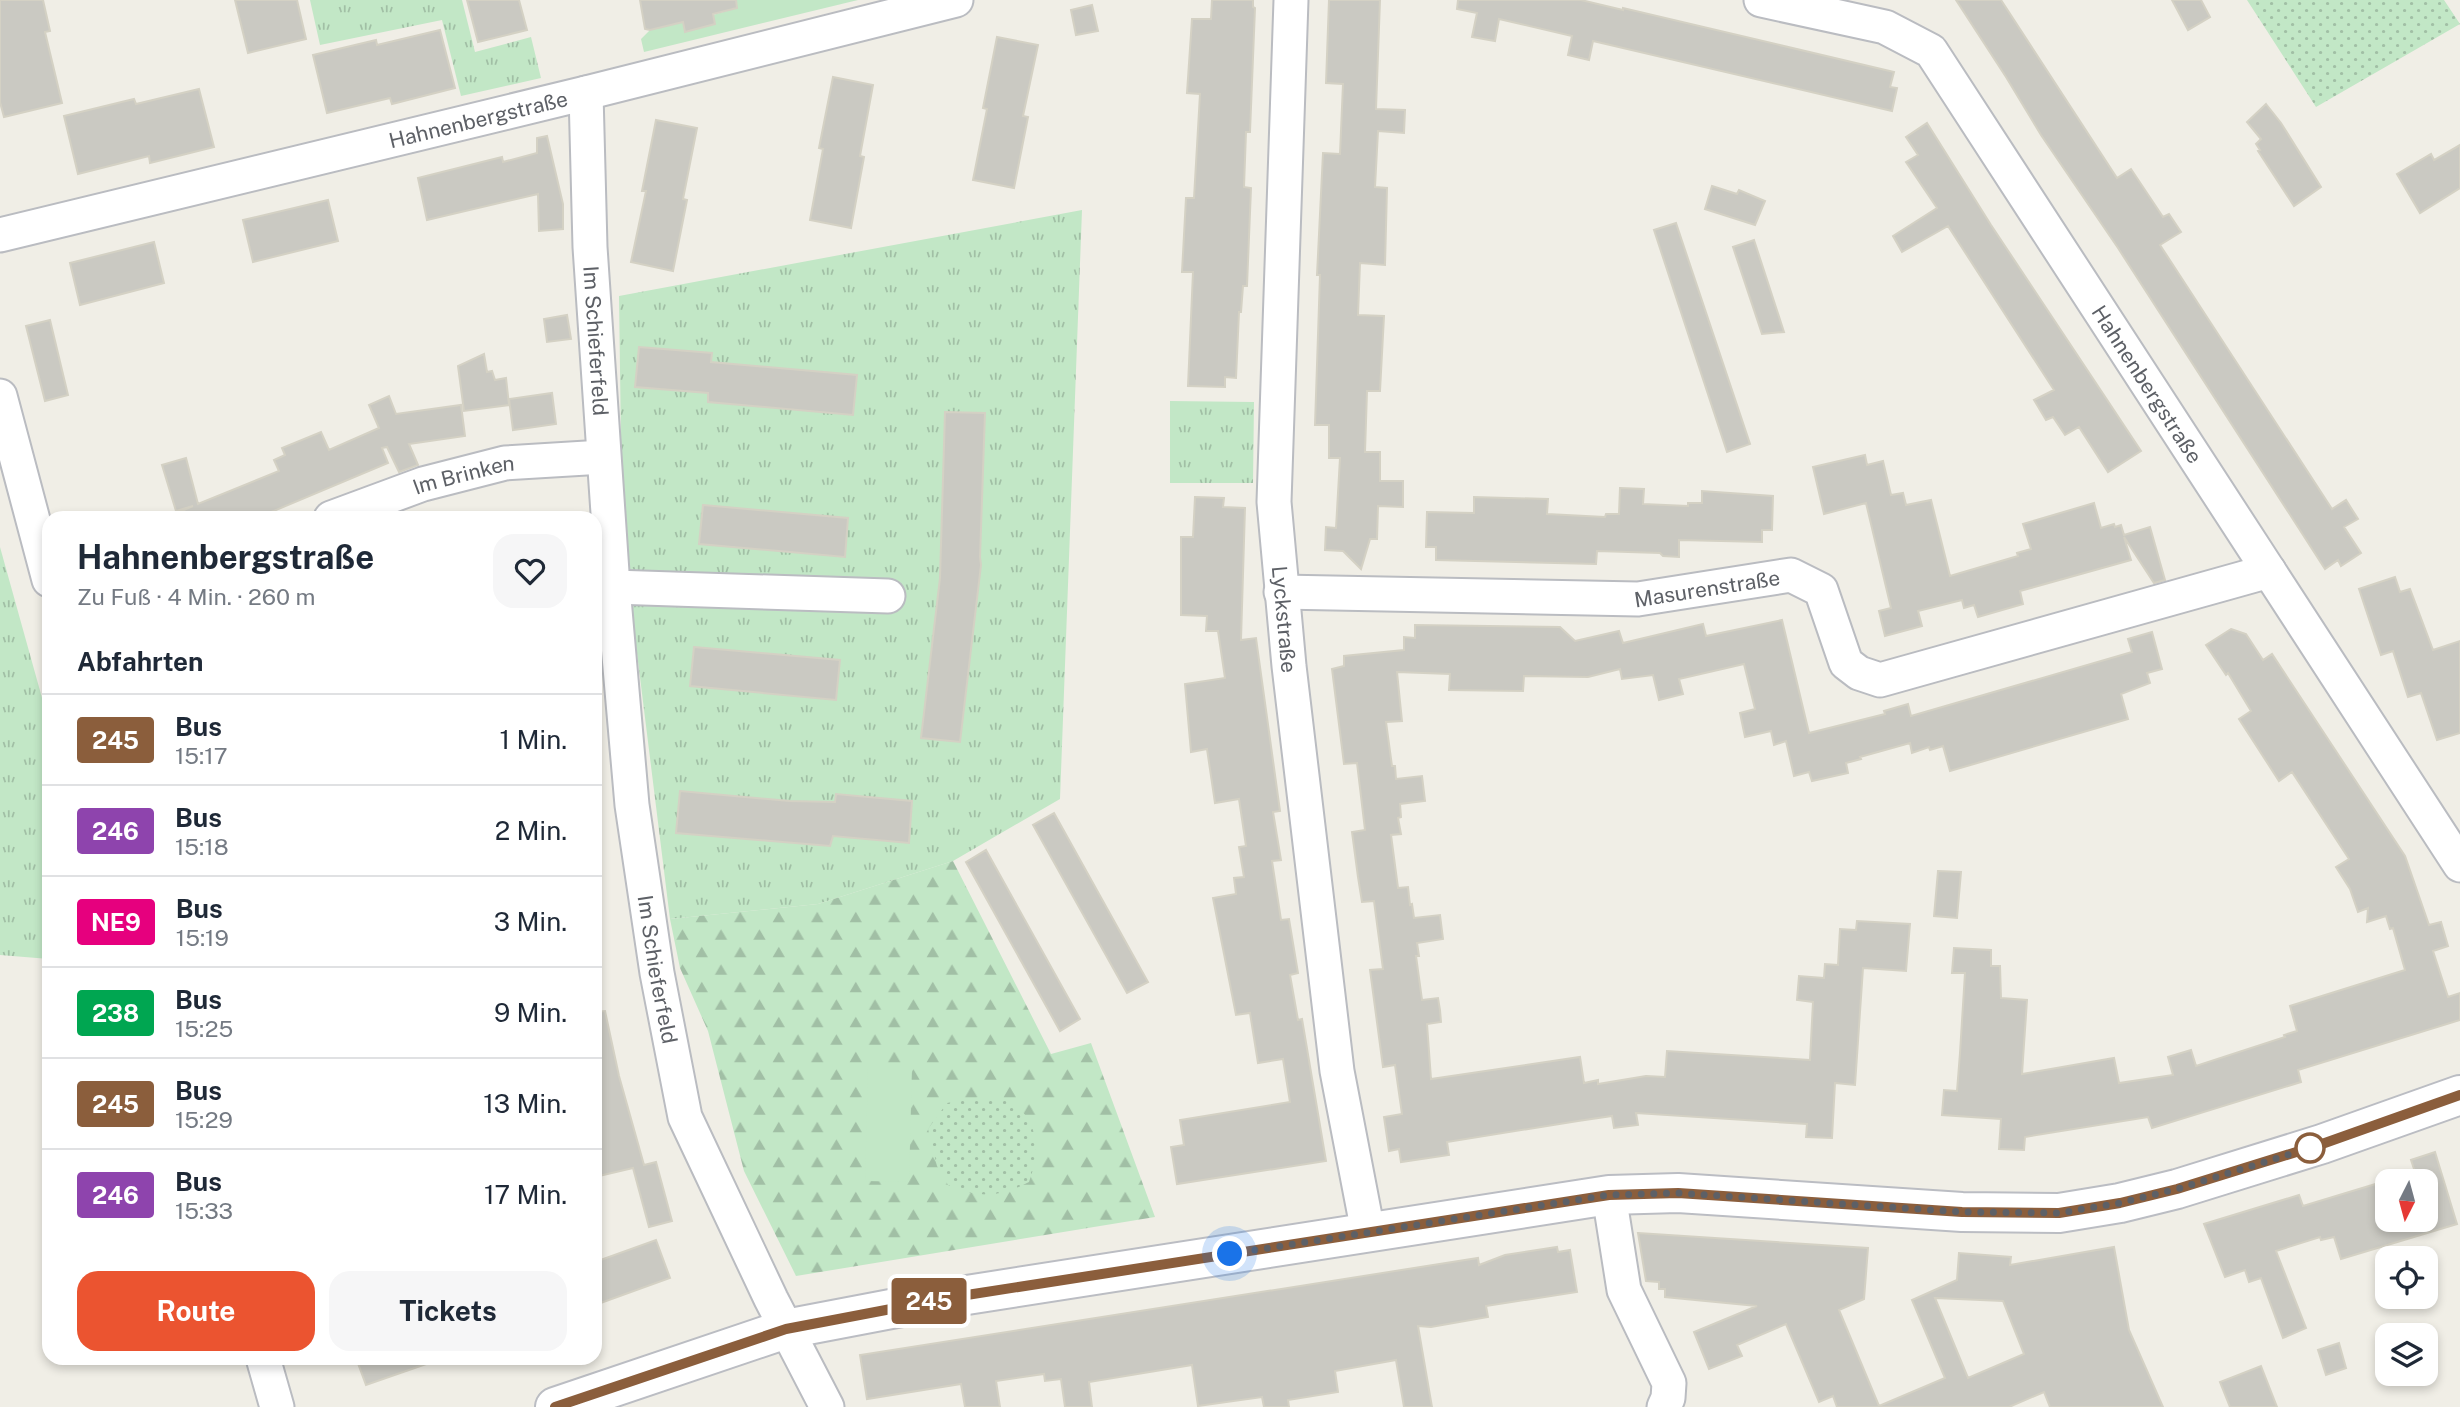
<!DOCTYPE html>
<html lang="de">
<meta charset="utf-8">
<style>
:root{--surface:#fff;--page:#f6f6f7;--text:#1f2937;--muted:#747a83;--line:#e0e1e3;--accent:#eb5430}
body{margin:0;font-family:"Public Sans",sans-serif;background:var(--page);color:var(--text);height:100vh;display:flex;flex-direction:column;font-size:26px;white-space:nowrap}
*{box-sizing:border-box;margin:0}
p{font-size:23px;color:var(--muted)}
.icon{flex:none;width:38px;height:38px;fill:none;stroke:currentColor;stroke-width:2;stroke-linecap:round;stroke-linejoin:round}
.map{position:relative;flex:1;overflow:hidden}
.panel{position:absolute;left:42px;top:511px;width:560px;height:854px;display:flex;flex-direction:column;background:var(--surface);border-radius:21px;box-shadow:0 4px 10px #0003}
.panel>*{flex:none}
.badge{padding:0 14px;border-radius:5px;font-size:24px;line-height:46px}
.needle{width:46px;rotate:186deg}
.controls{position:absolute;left:2375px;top:1169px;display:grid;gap:14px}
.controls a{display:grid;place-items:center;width:63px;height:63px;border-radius:14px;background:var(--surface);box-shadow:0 4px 10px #0003;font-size:35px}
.you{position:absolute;width:35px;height:35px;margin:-18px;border:5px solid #fff;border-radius:50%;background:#1a73e8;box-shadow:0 0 0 10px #1a73e833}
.map>.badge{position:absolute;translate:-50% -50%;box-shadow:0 0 0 4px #fff}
h2{padding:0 35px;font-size:26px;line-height:63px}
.round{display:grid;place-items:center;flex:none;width:74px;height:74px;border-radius:21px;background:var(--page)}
.head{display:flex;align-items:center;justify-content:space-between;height:119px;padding:0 35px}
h1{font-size:33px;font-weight:700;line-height:52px}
.action{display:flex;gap:14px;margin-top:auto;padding:14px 35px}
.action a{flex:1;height:80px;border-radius:21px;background:var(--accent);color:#fff;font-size:28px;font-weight:700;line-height:80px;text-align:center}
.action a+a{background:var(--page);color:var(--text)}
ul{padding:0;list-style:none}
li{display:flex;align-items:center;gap:21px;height:91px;padding:0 35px;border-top:2px solid var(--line)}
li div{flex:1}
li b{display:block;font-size:26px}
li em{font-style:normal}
li .badge{min-width:77px;font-weight:700;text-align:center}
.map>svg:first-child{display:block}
</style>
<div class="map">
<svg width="2460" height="1407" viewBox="0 0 2460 1407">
<defs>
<pattern id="grass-tufts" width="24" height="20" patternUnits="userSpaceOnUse" patternTransform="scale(1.75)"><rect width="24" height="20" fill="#c2e7c6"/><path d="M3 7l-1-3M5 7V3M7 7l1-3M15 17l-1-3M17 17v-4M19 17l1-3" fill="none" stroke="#a1bfa5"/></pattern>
<pattern id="forest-firs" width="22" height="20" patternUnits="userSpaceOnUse" patternTransform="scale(1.75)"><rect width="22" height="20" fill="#c2e7c6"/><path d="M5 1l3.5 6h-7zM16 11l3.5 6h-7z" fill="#a1bfa5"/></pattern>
<pattern id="park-dots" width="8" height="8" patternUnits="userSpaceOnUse" patternTransform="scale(1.75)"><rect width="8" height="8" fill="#c2e7c6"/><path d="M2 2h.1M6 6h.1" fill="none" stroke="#a1bfa5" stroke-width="1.8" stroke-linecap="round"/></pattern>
</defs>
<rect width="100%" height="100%" fill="#f0eee6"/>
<path fill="url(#grass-tufts)" d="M 310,0 L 462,0 L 475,52 L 531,37 L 541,78 L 461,96 L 442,20 L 320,45 Z
M 1082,210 L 1060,799 L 953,861 L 818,904 L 670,919 L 633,621 L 621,442 L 619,296 Z
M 1170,401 L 1254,402 L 1253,483 L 1170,483 Z
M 0,547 L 49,723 L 49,959 L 0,955 Z"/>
<path fill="url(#forest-firs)" d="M 953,861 L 1051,1054 L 1091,1043 L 1155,1217 L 796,1276 L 744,1171 L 708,1031 L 680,968 L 670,919 L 818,904 Z"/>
<path fill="url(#park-dots)" d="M 2247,0 L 2444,0 L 2460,24 L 2316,107 Z
M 981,1097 C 989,1098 1001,1097 1008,1101 C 1040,1117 1040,1153 1029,1182 C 999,1198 979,1198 948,1185 L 937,1166 L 928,1129 L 947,1103 Z"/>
<path fill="#c2e7c6" d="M 726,0 L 858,0 L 644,52 L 641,39 L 650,30 L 683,22 L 685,32 L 715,24 L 713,15 L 727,11 Z
M 868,1068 L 912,1068 L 909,1182 L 865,1181 Z"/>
<path fill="#cac9c2" stroke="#d4d1c4" stroke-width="2" fill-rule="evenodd" d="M 0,0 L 43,0 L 50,31 L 45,32 L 62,103 L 4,117 L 0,102 Z
M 235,0 L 297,0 L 306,39 L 248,53 Z
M 467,0 L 519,0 L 527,30 L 478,42 Z
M 640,0 L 736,0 L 737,8 L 713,14 L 715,24 L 685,32 L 683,22 L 650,30 L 645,29 Z
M 1212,0 L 1253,0 L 1253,7 L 1255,8 L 1250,132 L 1246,132 L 1244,187 L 1251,188 L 1247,286 L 1243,286 L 1241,312 L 1239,312 L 1236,378 L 1225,377 L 1225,387 L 1188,386 L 1193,272 L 1182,272 L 1186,198 L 1194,198 L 1200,94 L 1187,93 L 1192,19 L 1211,19 Z
M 1329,0 L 1380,0 L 1376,109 L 1405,110 L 1404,133 L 1378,131 L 1375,187 L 1387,188 L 1385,265 L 1360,263 L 1358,315 L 1384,316 L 1380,391 L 1367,391 L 1365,452 L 1380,452 L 1380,481 L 1403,481 L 1403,507 L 1378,506 L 1377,539 L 1370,539 L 1361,569 L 1343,551 L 1325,550 L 1326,527 L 1336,528 L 1340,458 L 1329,458 L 1329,425 L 1315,425 L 1320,275 L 1317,275 L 1323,153 L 1340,154 L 1343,84 L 1326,83 Z
M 1458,0 L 1581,0 L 1623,10 L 1623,8 L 1894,72 L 1890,87 L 1897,88 L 1892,111 L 1593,41 L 1589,60 L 1568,55 L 1572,36 L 1499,19 L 1495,41 L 1472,37 L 1477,13 L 1457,9 Z
M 1956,0 L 2001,0 L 2117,178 L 2131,169 L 2163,217 L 2169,214 L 2181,232 L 2160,245 L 2332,509 L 2346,500 L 2358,519 L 2344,527 L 2361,553 L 2341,566 L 2338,560 L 2325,569 L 2118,248 L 2041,135 L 2006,77 Z
M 2172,0 L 2201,0 L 2210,17 L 2188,30 Z
M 1092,5 L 1098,31 L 1076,35 L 1071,10 Z
M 440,30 L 455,88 L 392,104 L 390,98 L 327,113 L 313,55 L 376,40 L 377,45 Z
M 997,37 L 1038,45 L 1023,116 L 1028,117 L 1014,188 L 973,180 L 987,109 L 983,108 Z
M 833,77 L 873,85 L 860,156 L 864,157 L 851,228 L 810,220 L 823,149 L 819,148 Z
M 199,89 L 214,147 L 150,163 L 149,156 L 78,174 L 64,116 L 134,99 L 136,104 Z
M 2266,104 L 2281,123 L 2321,187 L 2294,206 L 2258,151 L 2260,150 L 2256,144 L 2261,139 L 2247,122 Z
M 656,120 L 697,128 L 683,199 L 687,200 L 673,271 L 631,262 L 646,191 L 642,191 Z
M 1927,123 L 1991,225 L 2141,451 L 2108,472 L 2079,427 L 2065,435 L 2053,417 L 2046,420 L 2034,400 L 2054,390 L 1948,226 L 1902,252 L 1893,236 L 1937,208 L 1906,162 L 1918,155 L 1906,137 Z
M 547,136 L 563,204 L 563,229 L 539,231 L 538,194 L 427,220 L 418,178 L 502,157 L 503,162 L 537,153 L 537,138 Z
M 2460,145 L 2460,188 L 2420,213 L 2397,174 L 2431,154 L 2434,160 Z
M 1712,186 L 1737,194 L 1739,190 L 1765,201 L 1755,225 L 1705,209 Z
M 328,200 L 338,241 L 253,262 L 243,220 Z
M 1676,223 L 1750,444 L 1727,452 L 1654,230 Z
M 1754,240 L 1784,332 L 1762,334 L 1733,247 Z
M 154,242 L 164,283 L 80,305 L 70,263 Z
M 567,315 L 571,339 L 547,342 L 544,319 Z
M 50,320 L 68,395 L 45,401 L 26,326 Z
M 639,347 L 712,353 L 711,362 L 857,375 L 853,415 L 708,402 L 708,393 L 635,387 Z
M 484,354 L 487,372 L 492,371 L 495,380 L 506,378 L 509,405 L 464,411 L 458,366 Z
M 552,393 L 556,424 L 513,430 L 509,399 Z
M 389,396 L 396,414 L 461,405 L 465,436 L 409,444 L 418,465 L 399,472 L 387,447 L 382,448 L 388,463 L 257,518 L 166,518 L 193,506 L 176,511 L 162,465 L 186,458 L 198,504 L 279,471 L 274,460 L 285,455 L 282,448 L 321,432 L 329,450 L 379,428 L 369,405 Z
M 945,412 L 985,413 L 980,557 L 981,565 L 960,742 L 921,738 L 940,578 Z
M 1865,455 L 1867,465 L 1883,461 L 1891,495 L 1903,493 L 1906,505 L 1931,500 L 1950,576 L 2018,556 L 2017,553 L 2031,549 L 2023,524 L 2094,503 L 2101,528 L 2114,524 L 2115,527 L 2121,525 L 2124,535 L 2150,527 L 2165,580 L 2154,583 L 2124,537 L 2131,560 L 2020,591 L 2023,604 L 1978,617 L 1974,605 L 1964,608 L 1962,600 L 1918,611 L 1922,626 L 1885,636 L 1879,611 L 1891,608 L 1866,503 L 1824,514 L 1813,467 Z
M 1620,488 L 1644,489 L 1643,504 L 1688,506 L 1688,503 L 1702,503 L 1702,491 L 1773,496 L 1772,530 L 1762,530 L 1762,542 L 1679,540 L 1679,557 L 1663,556 L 1660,553 L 1597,551 L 1596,564 L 1436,560 L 1436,547 L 1426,547 L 1427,512 L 1474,513 L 1474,497 L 1548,499 L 1547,514 L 1605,517 L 1606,514 L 1619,514 Z
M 1195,497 L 1224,498 L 1223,507 L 1245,508 L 1241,640 L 1256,638 L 1280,811 L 1273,812 L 1281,860 L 1272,861 L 1281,920 L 1289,919 L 1298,973 L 1290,975 L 1298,1020 L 1302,1019 L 1326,1161 L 1177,1184 L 1171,1147 L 1184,1145 L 1180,1120 L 1290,1102 L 1283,1059 L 1258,1063 L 1250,1013 L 1236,1015 L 1213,898 L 1236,894 L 1234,878 L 1244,877 L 1239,847 L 1246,846 L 1239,799 L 1215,803 L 1207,749 L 1191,752 L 1185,684 L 1225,678 L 1218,631 L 1206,631 L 1207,616 L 1181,615 L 1181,537 L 1193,537 Z
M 703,505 L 848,518 L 845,557 L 699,544 Z
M 2395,577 L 2400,592 L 2410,589 L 2433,650 L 2460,641 L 2460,733 L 2437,740 L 2421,693 L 2408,697 L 2393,651 L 2381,655 L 2359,589 Z
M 1782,620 L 1809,733 L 1885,714 L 1884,711 L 1908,704 L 1911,716 L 2132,652 L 2128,639 L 2152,632 L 2162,669 L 2147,673 L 2150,683 L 2121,694 L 2128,719 L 1950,771 L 1943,746 L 1930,750 L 1929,747 L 1912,753 L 1910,743 L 1860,757 L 1861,759 L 1846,763 L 1848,773 L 1812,781 L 1809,772 L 1794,776 L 1786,741 L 1774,745 L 1771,731 L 1745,737 L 1740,713 L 1755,709 L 1744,664 L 1679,679 L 1683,694 L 1659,700 L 1653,675 L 1622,679 L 1620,669 L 1588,677 L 1524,676 L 1523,691 L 1449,690 L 1450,674 L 1397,672 L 1402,721 L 1386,722 L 1392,766 L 1395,766 L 1396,779 L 1422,776 L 1425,801 L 1400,804 L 1401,817 L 1398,818 L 1401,834 L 1391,835 L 1398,888 L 1408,887 L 1410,905 L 1412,904 L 1414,918 L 1440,915 L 1443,939 L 1417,943 L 1419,956 L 1416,956 L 1422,1000 L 1438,998 L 1440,1010 L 1441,1022 L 1427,1024 L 1431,1079 L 1580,1057 L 1584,1083 L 1598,1080 L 1598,1084 L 1646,1076 L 1665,1077 L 1667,1051 L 1810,1060 L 1813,1002 L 1797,1000 L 1799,976 L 1824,978 L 1825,964 L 1838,965 L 1840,929 L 1856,930 L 1857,921 L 1910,924 L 1906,971 L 1863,968 L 1855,1085 L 1835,1083 L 1832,1138 L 1806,1137 L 1807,1124 L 1636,1113 L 1638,1125 L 1614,1128 L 1612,1116 L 1578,1121 L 1447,1142 L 1449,1155 L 1401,1162 L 1399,1149 L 1389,1151 L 1384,1117 L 1402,1114 L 1395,1065 L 1383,1067 L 1370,970 L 1383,969 L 1374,901 L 1362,902 L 1358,877 L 1352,832 L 1365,830 L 1357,763 L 1344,764 L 1332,669 L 1344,666 L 1344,656 L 1404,650 L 1404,637 L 1415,638 L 1415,625 L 1560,627 L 1575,641 L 1619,631 L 1623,643 L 1703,624 L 1706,636 Z
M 2231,629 L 2246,634 L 2263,660 L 2272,654 L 2405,856 L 2429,925 L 2441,922 L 2448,946 L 2433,951 L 2448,997 L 2460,993 L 2460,1020 L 2298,1070 L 2301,1082 L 2152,1128 L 2148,1117 L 2025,1137 L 2024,1150 L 1999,1149 L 2001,1119 L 1942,1115 L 1944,1090 L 1957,1091 L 1960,1053 L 1965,973 L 1952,973 L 1954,948 L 1991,950 L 1991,966 L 2000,966 L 2001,998 L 2027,1000 L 2022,1074 L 2114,1058 L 2119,1083 L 2173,1075 L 2168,1057 L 2191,1050 L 2196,1066 L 2285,1037 L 2284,1035 L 2297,1031 L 2290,1006 L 2405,970 L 2393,928 L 2390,929 L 2386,916 L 2367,922 L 2368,908 L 2358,912 L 2350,889 L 2336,867 L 2349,859 L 2292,772 L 2279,781 L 2239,719 L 2251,711 L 2228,673 L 2226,675 L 2206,645 Z
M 694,647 L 840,660 L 836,700 L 690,686 Z
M 680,791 L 790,801 L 835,802 L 836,794 L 912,801 L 909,843 L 833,836 L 830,846 L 676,833 Z
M 1054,813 L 1148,982 L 1127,993 L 1033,825 Z
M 986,850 L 1080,1019 L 1060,1031 L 966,862 Z
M 1938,871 L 1961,872 L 1957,918 L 1934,916 Z
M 605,1011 L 619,1076 L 644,1165 L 656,1162 L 672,1221 L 649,1227 L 633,1168 L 595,1177 L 595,1012 Z
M 2435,1152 L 2457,1224 L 2341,1259 L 2334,1237 L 2321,1240 L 2320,1237 L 2276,1251 L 2306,1328 L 2283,1338 L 2261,1278 L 2249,1282 L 2245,1270 L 2225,1277 L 2204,1224 L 2299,1195 L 2303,1206 L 2415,1172 L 2411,1160 ZM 2387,1181 L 2426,1181 L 2426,1220 L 2387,1220 Z
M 1638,1233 L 1868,1248 L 1864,1299 L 1839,1310 L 1879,1406 L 1945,1378 L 1912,1300 L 1957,1280 L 1959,1253 L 2011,1257 L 2010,1265 L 2114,1247 L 2129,1330 L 2163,1407 L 2050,1407 L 2044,1392 L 2009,1407 L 1837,1407 L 1833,1396 L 1819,1402 L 1786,1324 L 1737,1345 L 1742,1356 L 1709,1369 L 1694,1332 L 1757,1306 L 1665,1297 L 1665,1289 L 1659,1289 L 1659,1282 L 1646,1281 ZM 1935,1298 L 2003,1301 L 2024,1354 L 1968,1378 Z
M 656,1240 L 670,1278 L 595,1305 L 595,1262 Z
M 1557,1247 L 1558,1252 L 1570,1250 L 1577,1292 L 1486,1306 L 1488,1317 L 1431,1327 L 1418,1326 L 1432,1407 L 1404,1407 L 1396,1360 L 1335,1371 L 1338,1392 L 1288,1400 L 1289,1407 L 1264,1407 L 1262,1397 L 1198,1406 L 1192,1365 L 1089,1382 L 1092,1407 L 1065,1407 L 1061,1379 L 1045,1381 L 1044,1374 L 996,1381 L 1000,1407 L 965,1407 L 961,1384 L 867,1399 L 860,1355 L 1478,1258 L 1479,1265 L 1505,1255 Z
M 2339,1343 L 2346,1368 L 2326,1375 L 2318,1350 Z
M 356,1358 L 432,1358 L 432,1362 L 366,1385 Z
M 2261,1366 L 2277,1407 L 2230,1407 L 2220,1382 Z"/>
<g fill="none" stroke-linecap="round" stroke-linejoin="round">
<defs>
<g id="street">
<path id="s1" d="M 1291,0 L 1274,502 L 1289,666 L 1337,1071 L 1368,1232"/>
<path id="s2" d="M 1761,0 L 1885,27 L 1931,51 L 2460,865"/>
<path id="s3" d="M 586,93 L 590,247 L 613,587 L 632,805 L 657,973 L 685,1117 L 771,1299 L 827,1407"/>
<path id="s4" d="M 0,235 L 586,93 L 956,0"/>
<path d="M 0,396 L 49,580"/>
<path id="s5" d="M 331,518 L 423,484 L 505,463 L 603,457"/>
<path d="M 613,587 L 888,596"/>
<path id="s6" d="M 1281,592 L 1638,599 L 1791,575 L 1821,590 L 1846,663 L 1859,673 L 1880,680 L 2269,571"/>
<path d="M 1609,1195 L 1624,1290 L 1669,1383 L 1668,1398 L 1664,1407"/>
<path d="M 263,1358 L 277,1407"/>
</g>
<path id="secondary" d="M 555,1407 L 786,1329 L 954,1297 L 1609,1195 L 1678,1193 L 1962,1212 L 2059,1213 L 2120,1203 L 2177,1189 L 2322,1144 L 2460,1095"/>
</defs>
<use href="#street" stroke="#babcc1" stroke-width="37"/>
<use href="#secondary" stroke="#bbbdc3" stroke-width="42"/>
<use href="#street" stroke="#fff" stroke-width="33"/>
<use href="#secondary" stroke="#fff" stroke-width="38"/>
</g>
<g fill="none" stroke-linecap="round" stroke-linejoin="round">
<defs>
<path id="line" d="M 555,1407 L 786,1329 L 954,1297 L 1609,1195 L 1678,1193 L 1962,1212 L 2059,1213 L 2120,1203 L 2177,1189 L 2322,1144 L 2460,1095"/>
</defs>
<use href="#line" stroke="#fff" stroke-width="16"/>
<use href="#line" stroke="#8b5e3c" stroke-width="10"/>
<path stroke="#5d6066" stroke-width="7" stroke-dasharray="0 12.6" d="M 1230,1254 L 1609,1195 L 1678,1193 L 1962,1212 L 2059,1213 L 2120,1203 L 2177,1189 L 2310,1148"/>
</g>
<circle fill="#fff" stroke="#8b5e3c" stroke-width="3.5" cx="2310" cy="1148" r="14"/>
<g text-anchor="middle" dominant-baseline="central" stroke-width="7" stroke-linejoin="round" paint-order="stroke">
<g font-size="21" fill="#5d6066" stroke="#fff">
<text stroke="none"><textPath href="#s4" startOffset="492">Hahnenbergstraße</textPath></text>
<text stroke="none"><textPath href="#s3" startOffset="248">Im Schieferfeld</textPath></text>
<text stroke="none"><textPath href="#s2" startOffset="576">Hahnenbergstraße</textPath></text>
<text stroke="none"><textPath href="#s5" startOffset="140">Im Brinken</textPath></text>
<text stroke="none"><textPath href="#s6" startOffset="427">Masurenstraße</textPath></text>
<text stroke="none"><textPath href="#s1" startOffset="620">Lyckstraße</textPath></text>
<text stroke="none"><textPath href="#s3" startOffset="880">Im Schieferfeld</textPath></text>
</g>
</g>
</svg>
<div class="controls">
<a><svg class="needle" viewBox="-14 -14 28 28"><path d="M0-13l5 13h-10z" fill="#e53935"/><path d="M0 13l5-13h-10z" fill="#747a83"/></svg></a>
<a><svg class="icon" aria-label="locate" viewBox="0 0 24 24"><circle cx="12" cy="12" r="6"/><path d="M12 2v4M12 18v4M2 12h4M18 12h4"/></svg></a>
<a><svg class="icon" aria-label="layers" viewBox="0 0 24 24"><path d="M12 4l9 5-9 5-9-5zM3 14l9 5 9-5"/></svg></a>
</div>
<div class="you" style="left:1230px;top:1254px"></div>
<b class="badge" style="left:929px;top:1301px;background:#8b5e3c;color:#fff">245</b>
<section class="panel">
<div class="head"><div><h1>Hahnenbergstraße</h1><p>Zu Fuß · 4 Min. · 260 m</p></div><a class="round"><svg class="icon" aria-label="heart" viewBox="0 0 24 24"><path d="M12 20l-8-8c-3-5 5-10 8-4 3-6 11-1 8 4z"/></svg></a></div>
<h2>Abfahrten</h2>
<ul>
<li><span class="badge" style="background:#8b5e3c;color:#fff">245</span><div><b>Bus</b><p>15:17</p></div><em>1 Min.</em></li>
<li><span class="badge" style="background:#8e44ad;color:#fff">246</span><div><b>Bus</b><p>15:18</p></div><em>2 Min.</em></li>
<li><span class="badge" style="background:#e6007e;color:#fff">NE9</span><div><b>Bus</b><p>15:19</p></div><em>3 Min.</em></li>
<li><span class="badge" style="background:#00a651;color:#fff">238</span><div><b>Bus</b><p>15:25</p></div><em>9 Min.</em></li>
<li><span class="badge" style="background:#8b5e3c;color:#fff">245</span><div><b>Bus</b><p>15:29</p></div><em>13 Min.</em></li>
<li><span class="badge" style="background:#8e44ad;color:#fff">246</span><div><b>Bus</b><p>15:33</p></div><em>17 Min.</em></li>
</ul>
<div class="action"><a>Route</a><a>Tickets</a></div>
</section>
</div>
